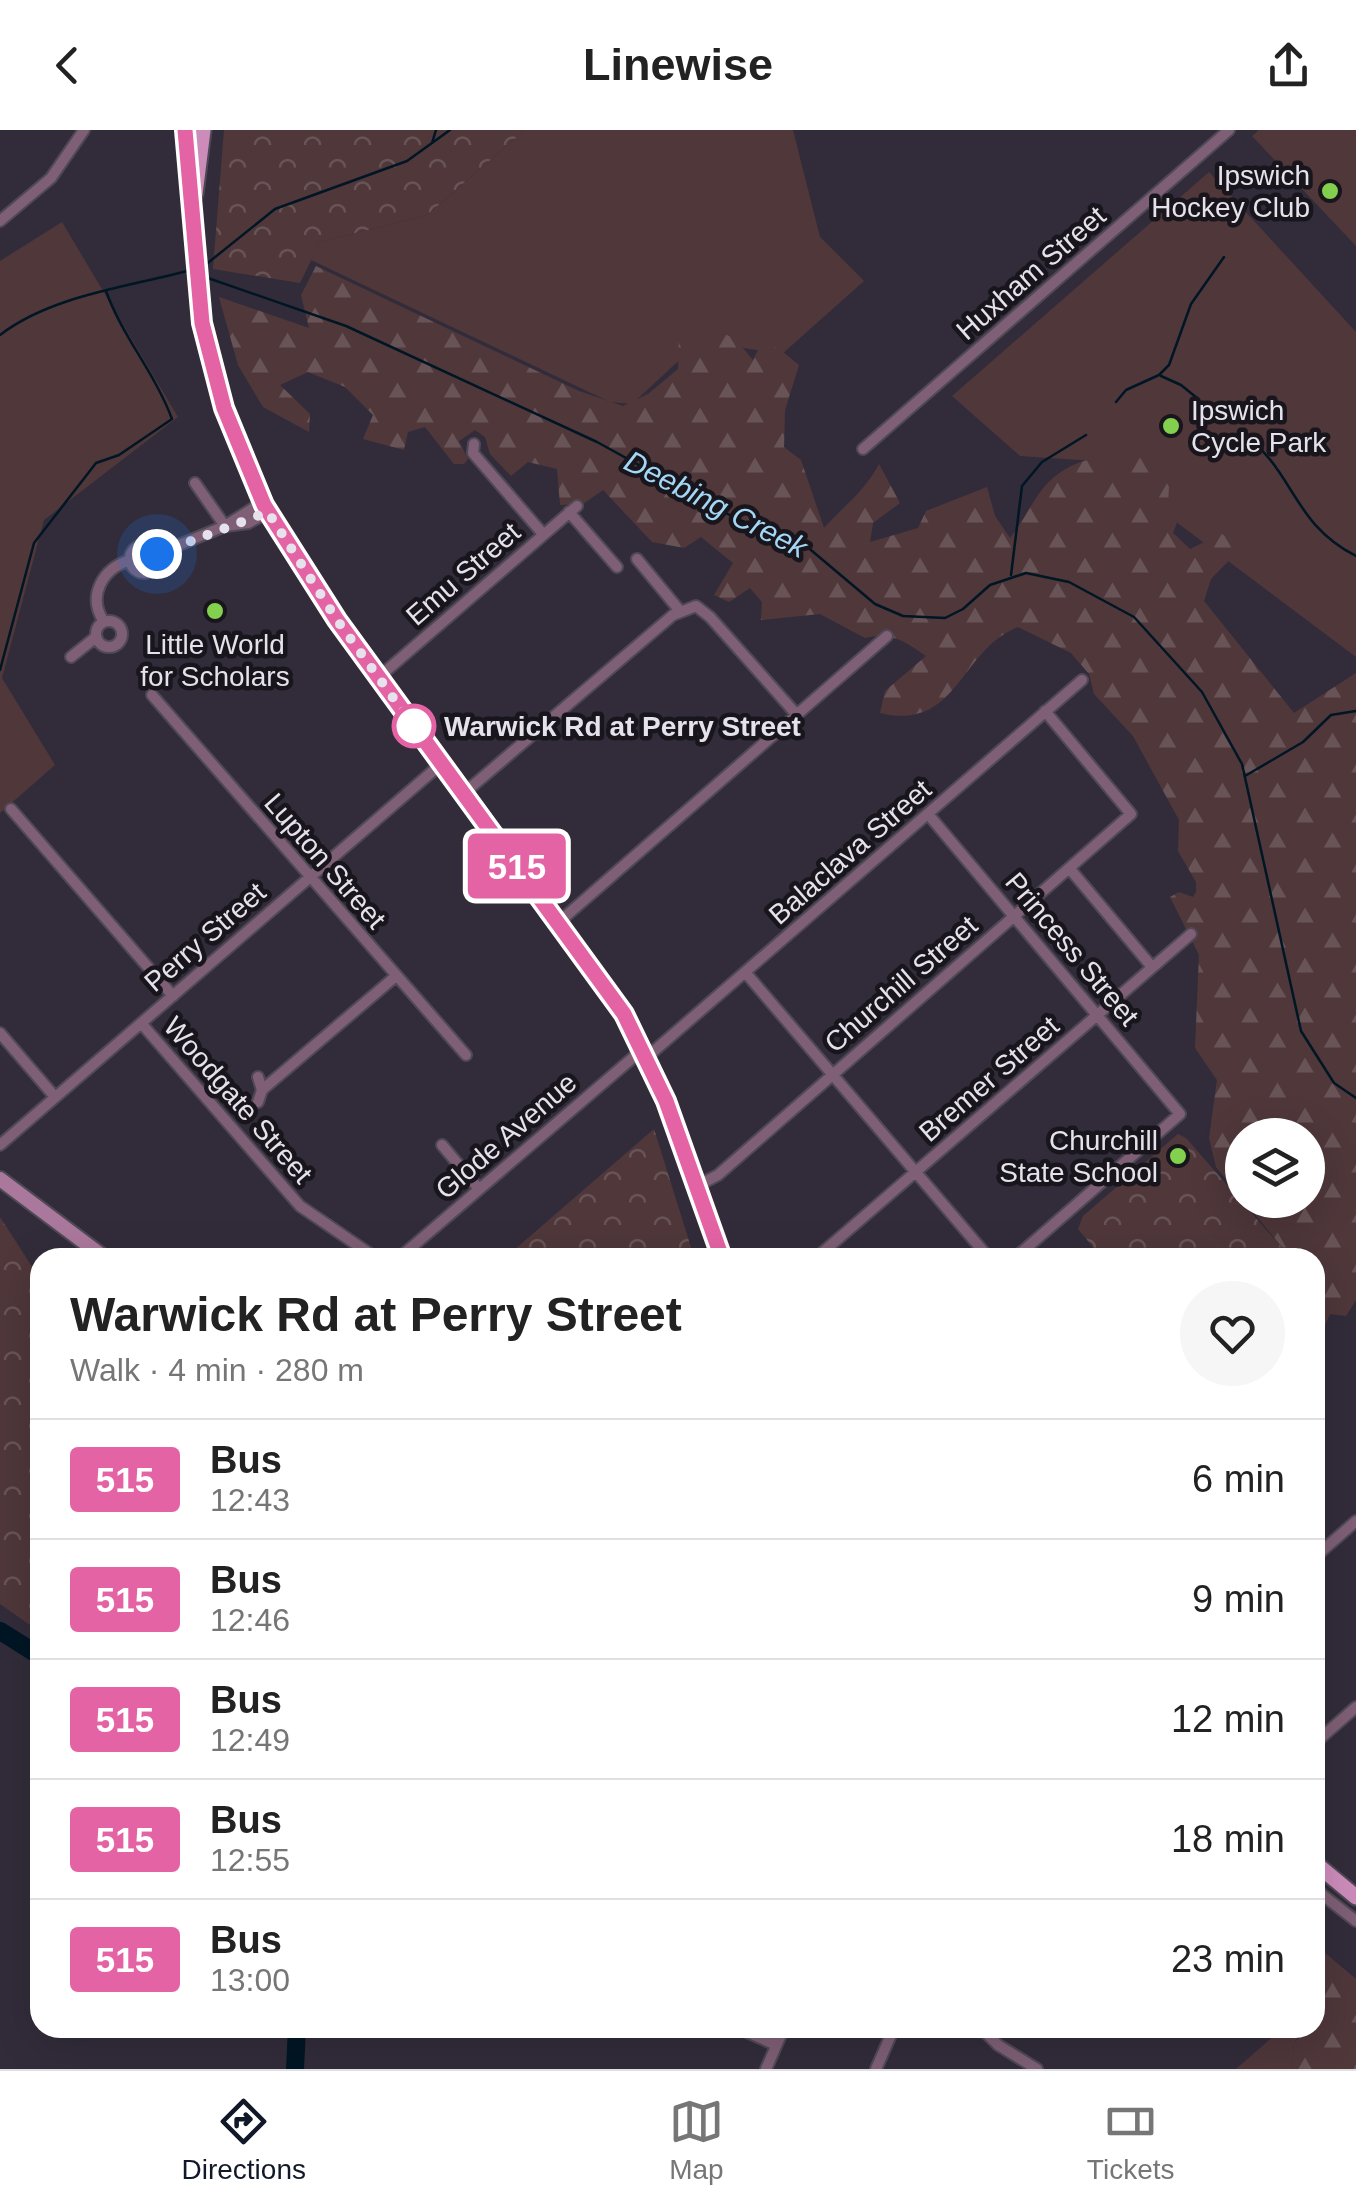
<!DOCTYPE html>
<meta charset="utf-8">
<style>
:root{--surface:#fff;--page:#f6f6f6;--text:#222;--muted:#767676;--line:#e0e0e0;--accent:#111827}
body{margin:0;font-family:Helvetica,sans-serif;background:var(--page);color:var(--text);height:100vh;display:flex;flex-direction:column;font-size:38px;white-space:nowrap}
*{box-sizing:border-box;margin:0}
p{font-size:32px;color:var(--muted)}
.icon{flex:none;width:55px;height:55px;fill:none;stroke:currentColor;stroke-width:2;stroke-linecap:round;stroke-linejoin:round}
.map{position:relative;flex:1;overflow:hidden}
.sheet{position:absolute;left:30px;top:1118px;width:1295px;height:790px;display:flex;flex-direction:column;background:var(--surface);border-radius:30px;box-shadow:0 10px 40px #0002}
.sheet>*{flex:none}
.badge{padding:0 20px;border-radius:8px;font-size:35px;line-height:65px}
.buttons{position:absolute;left:1225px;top:988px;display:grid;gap:20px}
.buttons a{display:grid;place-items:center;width:100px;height:100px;border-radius:50%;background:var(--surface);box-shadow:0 10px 40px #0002;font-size:50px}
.you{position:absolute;width:50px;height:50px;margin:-25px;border:8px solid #fff;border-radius:50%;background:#1a73e8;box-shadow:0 0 0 15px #1a73e833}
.map>.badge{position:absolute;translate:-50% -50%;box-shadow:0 0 0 5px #fff}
.round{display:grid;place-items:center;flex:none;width:105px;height:105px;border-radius:52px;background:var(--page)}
.headline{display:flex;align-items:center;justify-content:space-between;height:170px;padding:0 40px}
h1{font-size:48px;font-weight:600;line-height:75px}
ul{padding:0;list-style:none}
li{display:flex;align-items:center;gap:30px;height:120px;padding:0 40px;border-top:2px solid var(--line)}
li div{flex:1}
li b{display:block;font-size:38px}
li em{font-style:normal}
li .badge{min-width:110px;font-weight:700;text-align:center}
header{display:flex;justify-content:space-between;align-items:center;height:130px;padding:0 40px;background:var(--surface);font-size:45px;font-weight:600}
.tab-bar{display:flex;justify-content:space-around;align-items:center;height:140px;border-top:2px solid var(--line);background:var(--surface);font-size:28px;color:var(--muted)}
.tab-bar a{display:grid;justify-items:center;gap:5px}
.tab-bar .selected{color:var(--accent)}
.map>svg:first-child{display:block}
</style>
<header><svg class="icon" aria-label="back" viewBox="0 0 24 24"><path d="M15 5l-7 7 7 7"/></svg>Linewise<svg class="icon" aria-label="share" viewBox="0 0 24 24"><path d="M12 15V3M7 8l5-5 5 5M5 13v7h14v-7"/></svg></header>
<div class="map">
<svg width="1356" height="1939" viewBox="0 0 1356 1939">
<defs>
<pattern id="forest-firs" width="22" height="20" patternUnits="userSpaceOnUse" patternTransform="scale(2.5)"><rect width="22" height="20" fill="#4f373a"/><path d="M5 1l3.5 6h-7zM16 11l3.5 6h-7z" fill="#685457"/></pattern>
<pattern id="park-crowns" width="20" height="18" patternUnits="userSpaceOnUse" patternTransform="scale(2.5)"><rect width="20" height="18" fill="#4f373a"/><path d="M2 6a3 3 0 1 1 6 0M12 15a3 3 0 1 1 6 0" fill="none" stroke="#685457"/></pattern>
</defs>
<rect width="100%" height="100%" fill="#322c3a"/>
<path fill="#4f373a" d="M 525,0 L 793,0 L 820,107 L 864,151 L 782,224 L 700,211 L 632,274 L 610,272 L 311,130 L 320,112 L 427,85 Z
M 1259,0 L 1356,0 L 1356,116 L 1252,6 Z
M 1209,42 L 1356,202 L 1356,527 L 1095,331 L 1020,326 L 952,266 Z
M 62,92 L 178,287 L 44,390 L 2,548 L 55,635 L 0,683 L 0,131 Z
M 1283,1898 L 1309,1898 L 1294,1912 L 1292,1939 L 1236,1939 Z"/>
<path fill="url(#forest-firs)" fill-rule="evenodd" d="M 316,136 L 579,261 L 623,276 L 648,264 L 678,239 L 679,195 C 716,197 730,200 753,230 L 761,214 L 778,218 L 799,235 L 785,280 L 784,317 L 801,330 L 824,398 C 844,376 865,361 879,334 L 900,373 L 873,393 L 870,412 L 918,398 L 926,381 L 987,357 L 995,386 L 1010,408 C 1023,392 1032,371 1045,356 C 1074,324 1115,322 1155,330 L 1169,357 L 1168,374 L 1181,382 L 1173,403 L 1190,419 L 1221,404 L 1247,412 L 1211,449 L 1204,471 L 1294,583 L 1356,543 L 1356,1170 L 1346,1186 L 1330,1184 L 1315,1217 L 1315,1128 L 1290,1127 L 1216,1037 L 1209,1008 L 1217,950 L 1195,918 L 1199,825 L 1170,767 L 1179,762 L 1193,767 L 1196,762 L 1196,752 L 1178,721 L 1179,690 L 1133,606 L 1094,564 L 1089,544 L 1071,523 L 1018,497 C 959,520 958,602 880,583 L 885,561 L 926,526 C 904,511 892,502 865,508 L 820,484 L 761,490 L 762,472 L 750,458 L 729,472 L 714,465 L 733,433 L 701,407 L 684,418 L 652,412 L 603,360 L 583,374 L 560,375 L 557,339 L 528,332 L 511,346 L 490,324 L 485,307 L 475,300 L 459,311 L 468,329 L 464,334 L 454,334 L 425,297 L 408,302 L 404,320 L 363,309 L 373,285 L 345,257 L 308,242 L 280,255 L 310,284 L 309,302 L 263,277 L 238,235 L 219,167 L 309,198 L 301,165 ZM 1242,1005 L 1308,1005 L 1308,1070 L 1242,1070 Z
M 1319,1818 L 1356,1849 L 1356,1939 L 1292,1939 L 1294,1912 L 1315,1898 L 1315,1820 Z"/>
<path fill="url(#park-crowns)" d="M 224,0 L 525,0 L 427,85 L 320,112 L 300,153 L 213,139 Z
M 654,999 L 694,1127 L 506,1127 Z
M 1178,1004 L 1186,1008 L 1290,1127 L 1101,1127 L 1078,1099 L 1083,1086 Z
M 0,1087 L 40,1149 L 40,1502 L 0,1474 Z"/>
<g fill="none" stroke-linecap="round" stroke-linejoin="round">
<path stroke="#001624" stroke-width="2.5" d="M 432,13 L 436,0
M 204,136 L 275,79 L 407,31 L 450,0
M 205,147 L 346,196 L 597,312 L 737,389 L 805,415 L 875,474 L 903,486 L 945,488 L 963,479 L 990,455 L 1026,443 L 1069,452 L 1134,487 L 1202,562 L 1242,634 L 1301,901 L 1334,953 L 1356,968
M 0,205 C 52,165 129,157 191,140
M 1161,246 L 1181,255 L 1197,268
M 1116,272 L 1126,260 L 1159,245 L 1169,235 L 1191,174 L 1224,127
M 1241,303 C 1295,339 1290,392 1356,426
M 1011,445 L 1022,356 L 1042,332 L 1086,305
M 0,540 L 34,413 L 96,333 L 119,325 L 172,289 C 155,243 122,206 106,161
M 1245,646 L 1303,612 L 1331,585 L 1356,581"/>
<path stroke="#001624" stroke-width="18" d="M 0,1501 L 40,1526
M 295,1939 L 297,1898"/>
<defs>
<path id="street" d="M 0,91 L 51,48 L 84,0
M 474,314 L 473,323 L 543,404
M 863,319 L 1229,0
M 195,353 L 225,396
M 569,382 L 617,437
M 226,396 L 248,393 L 268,382
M130 429a14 14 0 1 1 28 0a14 14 0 1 1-28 0Z
M 157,424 L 225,396 L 263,372
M 637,429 L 680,481
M96 504a13 13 0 1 1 26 0a13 13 0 1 1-26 0Z
M 104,492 C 87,466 102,439 130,430
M 71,527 L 96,507
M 379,547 L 577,376
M 152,565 L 466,925
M 463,664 L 673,485 L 696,476 L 710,487 L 797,585
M 11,679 L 173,866
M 928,684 L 1180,984 L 1015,1128
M 1070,739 L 1152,837
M 559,792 L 887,506
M 745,842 L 989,1128
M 141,893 L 300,1076 L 376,1128
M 0,903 L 55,967
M 647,927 L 1082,550
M 258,947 L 262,960 L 258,972
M 262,960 L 396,846
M 0,1015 L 441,634
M 442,1015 L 479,1059
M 695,1057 L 718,1045 L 1131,684 L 1045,581
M 399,1128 L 643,919
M 816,1128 L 1191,804
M 1315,1427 L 1356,1391
M 1315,1613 L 1356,1577
M 1315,1759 L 1356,1791
M 738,1898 L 776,1915
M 981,1898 L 998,1915 L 1037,1939
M 766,1939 L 784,1898
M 876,1939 L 894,1898"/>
<path id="secondary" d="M 0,1049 L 105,1128"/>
<path id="primary" d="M 185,0 L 202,193 L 224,278 L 264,375 L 337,490 L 624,884 L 666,971 L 722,1128
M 195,64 L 203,0
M 1315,1733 L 1356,1767"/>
</defs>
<use href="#street" stroke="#4f4956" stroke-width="14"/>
<use href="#secondary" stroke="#4f4956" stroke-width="18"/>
<use href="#primary" stroke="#4f4956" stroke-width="19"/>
<use href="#street" stroke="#7e5f75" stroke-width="10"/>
<use href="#secondary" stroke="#aa789c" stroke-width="14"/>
<use href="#primary" stroke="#cc8cba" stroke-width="15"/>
</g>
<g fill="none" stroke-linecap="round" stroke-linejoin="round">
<defs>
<path id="line" d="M 185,0 L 202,193 L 224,278 L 264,375 L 337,490 L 624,884 L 666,971 L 722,1128"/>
</defs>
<use href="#line" stroke="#fff" stroke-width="22"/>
<use href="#line" stroke="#e463a4" stroke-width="15"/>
<path stroke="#e6e2ec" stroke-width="10" stroke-dasharray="0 18" d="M 157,424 L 268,382 L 337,490 L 420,605 L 414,596"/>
</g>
<g fill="#83d04e" stroke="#18161c" stroke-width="4">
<circle cx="1330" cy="61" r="10"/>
<circle cx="1171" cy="296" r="10"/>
<circle cx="215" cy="481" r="10"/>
<circle cx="1178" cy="1026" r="10"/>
</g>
<circle fill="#fff" stroke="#e463a4" stroke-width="5" cx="414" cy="596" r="20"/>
<g text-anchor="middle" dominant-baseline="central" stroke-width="9" stroke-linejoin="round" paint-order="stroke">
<g font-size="28" fill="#e6e2ec" stroke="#18161c" text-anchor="end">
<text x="1310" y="45">Ipswich<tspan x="1310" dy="32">Hockey Club</tspan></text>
<text x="1191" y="280" text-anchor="start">Ipswich<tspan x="1191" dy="32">Cycle Park</tspan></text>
<text x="215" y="514" text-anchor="middle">Little World<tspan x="215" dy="32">for Scholars</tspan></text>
<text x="1158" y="1010">Churchill<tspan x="1158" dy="32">State School</tspan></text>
</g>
<g font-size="28" fill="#e6e2ec" stroke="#18161c">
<text transform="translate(1031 143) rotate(-41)">Huxham Street</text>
<text transform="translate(463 444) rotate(-41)">Emu Street</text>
<text transform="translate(850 722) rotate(-41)">Balaclava Street</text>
<text transform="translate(325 731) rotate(49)">Lupton Street</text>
<text transform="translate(205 807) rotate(-41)">Perry Street</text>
<text transform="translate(1072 819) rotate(50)">Princess Street</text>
<text transform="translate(901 854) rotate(-41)">Churchill Street</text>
<text transform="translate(989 949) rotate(-41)">Bremer Street</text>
<text transform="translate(238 970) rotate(49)">Woodgate Street</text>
<text transform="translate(506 1006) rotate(-41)">Glode Avenue</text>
</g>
<g font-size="28" font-weight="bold" fill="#e6e2ec" stroke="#18161c" text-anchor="start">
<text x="444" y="596">Warwick Rd at Perry Street</text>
</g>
<g font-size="30" font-style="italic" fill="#a4d7f6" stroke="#18161c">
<text transform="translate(716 374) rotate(27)">Deebing Creek</text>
</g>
</g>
</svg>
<div class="buttons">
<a><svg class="icon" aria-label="layers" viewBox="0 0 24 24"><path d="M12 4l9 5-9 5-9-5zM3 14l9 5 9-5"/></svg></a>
</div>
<div class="you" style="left:157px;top:424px"></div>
<b class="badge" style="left:517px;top:736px;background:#e463a4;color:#fff">515</b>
<section class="sheet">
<div class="headline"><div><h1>Warwick Rd at Perry Street</h1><p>Walk · 4 min · 280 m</p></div><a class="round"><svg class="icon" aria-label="heart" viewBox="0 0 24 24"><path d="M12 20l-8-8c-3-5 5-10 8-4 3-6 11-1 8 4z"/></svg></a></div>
<ul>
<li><span class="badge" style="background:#e463a4;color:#fff">515</span><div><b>Bus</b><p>12:43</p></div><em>6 min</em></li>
<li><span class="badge" style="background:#e463a4;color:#fff">515</span><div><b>Bus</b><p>12:46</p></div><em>9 min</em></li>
<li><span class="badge" style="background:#e463a4;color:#fff">515</span><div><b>Bus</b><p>12:49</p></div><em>12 min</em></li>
<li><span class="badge" style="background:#e463a4;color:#fff">515</span><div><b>Bus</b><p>12:55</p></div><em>18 min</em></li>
<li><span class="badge" style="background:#e463a4;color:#fff">515</span><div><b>Bus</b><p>13:00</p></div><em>23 min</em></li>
</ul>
</section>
</div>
<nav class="tab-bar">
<a class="selected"><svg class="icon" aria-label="directions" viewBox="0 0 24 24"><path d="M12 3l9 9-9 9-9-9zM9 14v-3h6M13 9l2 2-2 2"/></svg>Directions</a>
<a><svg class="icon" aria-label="map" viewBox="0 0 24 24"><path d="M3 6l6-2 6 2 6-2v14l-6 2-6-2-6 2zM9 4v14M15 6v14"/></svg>Map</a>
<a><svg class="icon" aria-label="tickets" viewBox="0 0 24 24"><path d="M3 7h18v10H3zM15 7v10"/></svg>Tickets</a>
</nav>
